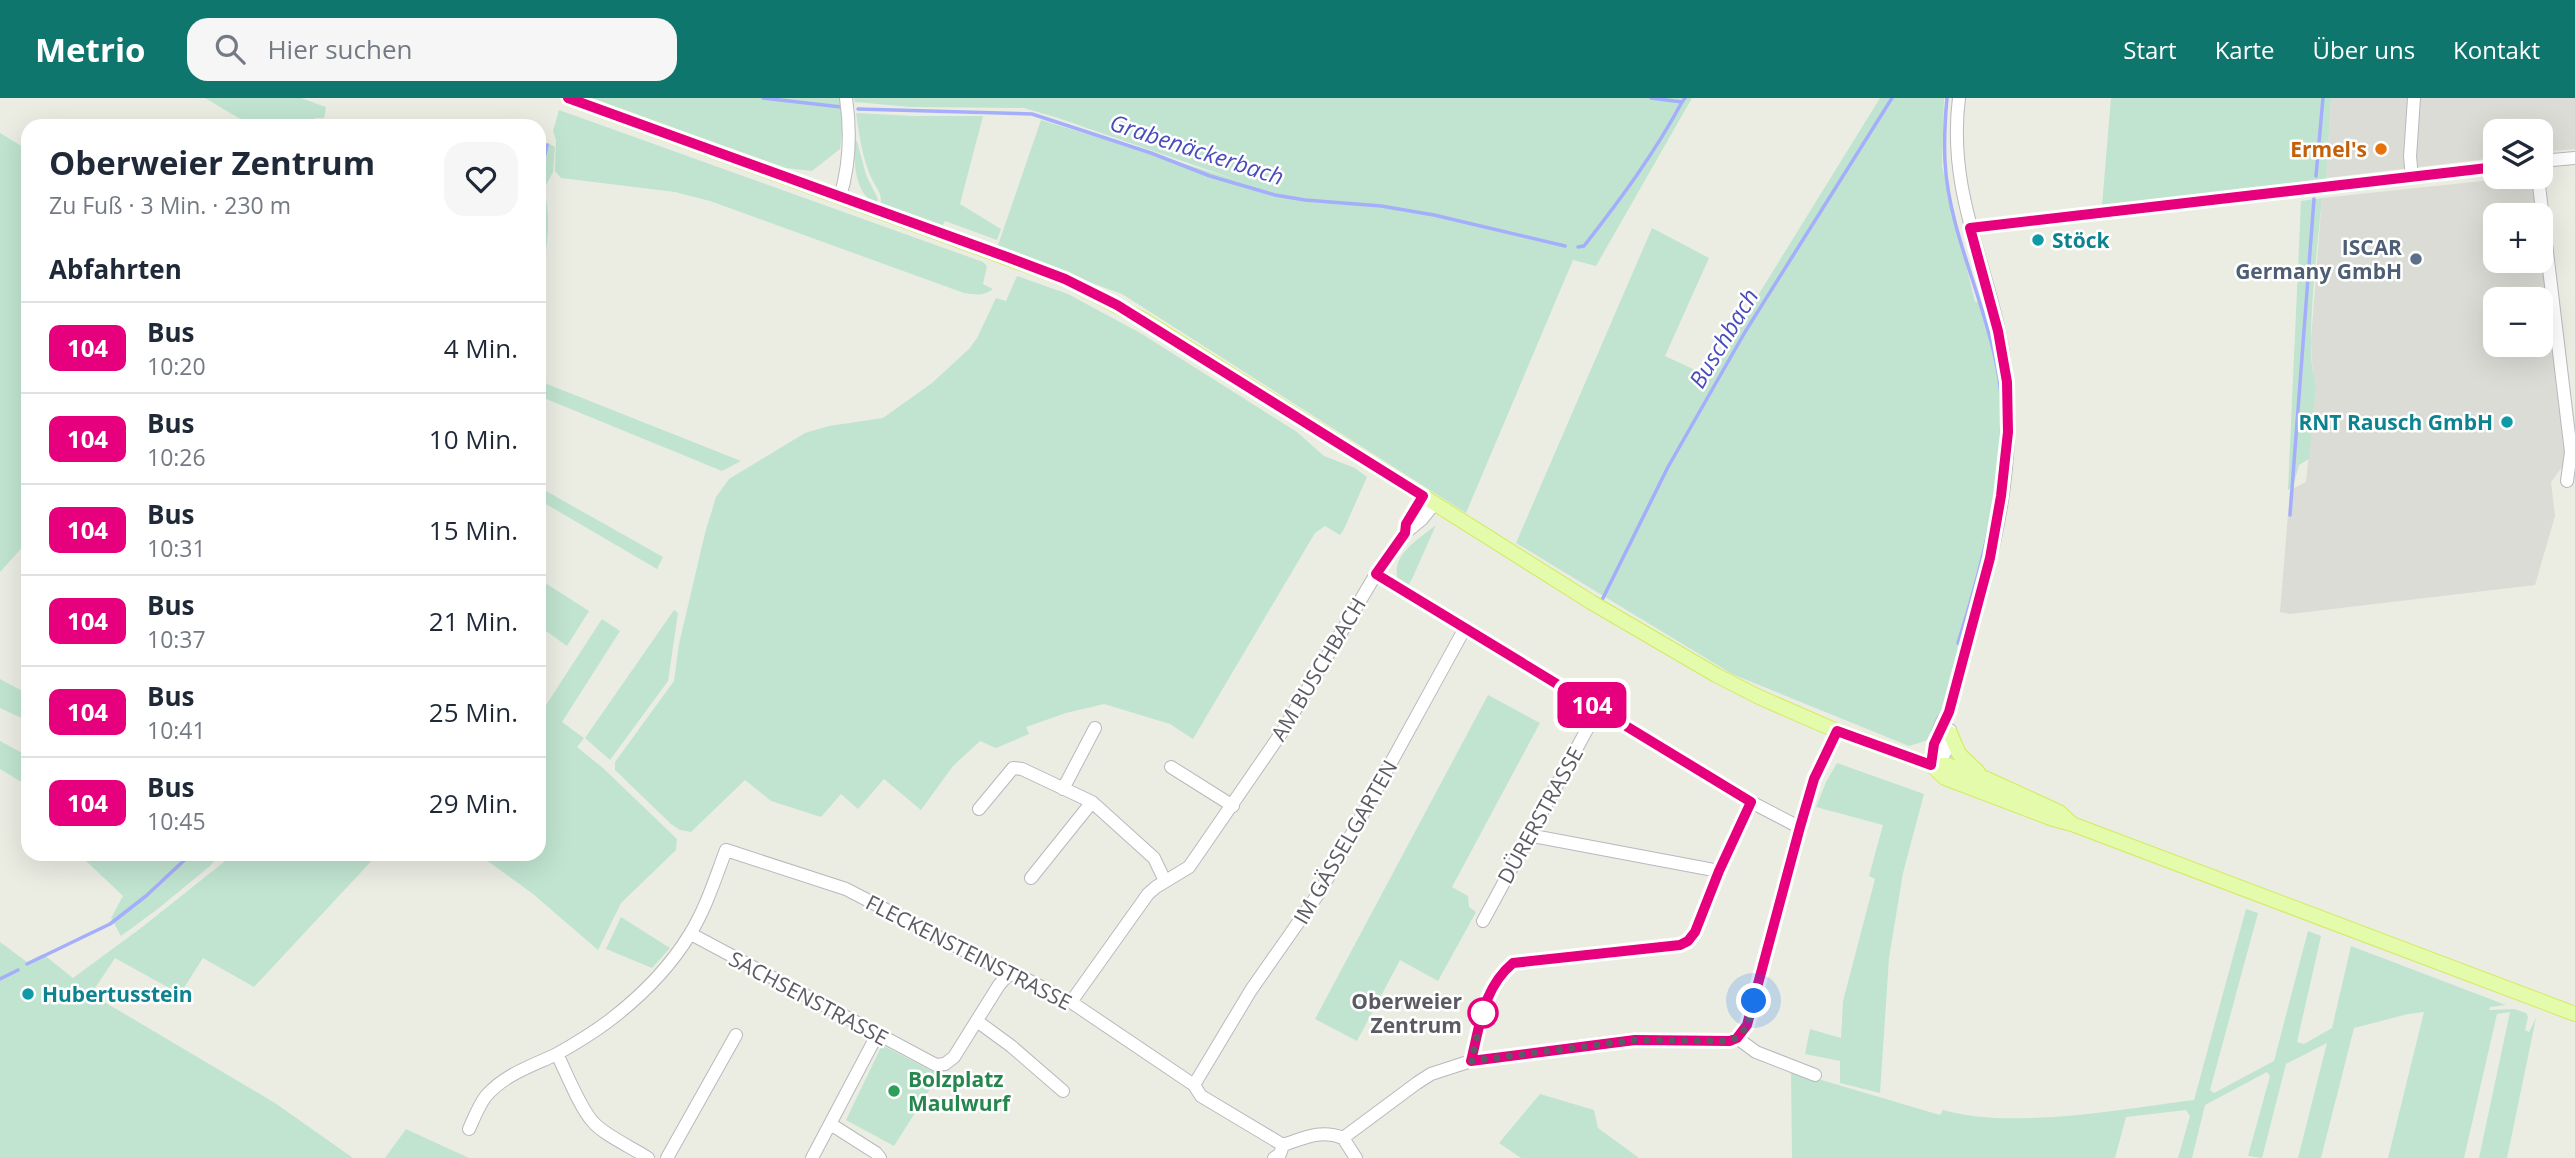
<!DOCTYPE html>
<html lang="de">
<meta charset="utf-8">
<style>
:root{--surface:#fff;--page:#f6f6f7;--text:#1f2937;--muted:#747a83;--line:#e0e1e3;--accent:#0f766e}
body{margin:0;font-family:"Open Sans",sans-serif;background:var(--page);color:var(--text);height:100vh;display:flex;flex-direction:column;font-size:26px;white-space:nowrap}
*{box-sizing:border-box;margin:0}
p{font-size:23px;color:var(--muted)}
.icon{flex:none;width:38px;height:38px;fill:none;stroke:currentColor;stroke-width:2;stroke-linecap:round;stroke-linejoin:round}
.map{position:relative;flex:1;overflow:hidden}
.details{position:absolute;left:21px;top:21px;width:525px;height:742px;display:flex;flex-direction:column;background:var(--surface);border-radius:21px;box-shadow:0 7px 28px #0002}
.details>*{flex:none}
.badge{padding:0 14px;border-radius:10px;font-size:24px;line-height:46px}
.buttons{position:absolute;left:2483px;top:21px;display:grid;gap:14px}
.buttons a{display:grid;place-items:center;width:70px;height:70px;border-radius:14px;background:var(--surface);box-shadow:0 7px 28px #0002;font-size:35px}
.you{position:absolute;width:35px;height:35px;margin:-18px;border:5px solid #fff;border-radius:50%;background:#1a73e8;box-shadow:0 0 0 10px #1a73e833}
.map>.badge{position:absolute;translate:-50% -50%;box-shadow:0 0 0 4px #fff}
h2{padding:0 28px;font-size:26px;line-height:63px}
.round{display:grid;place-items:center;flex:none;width:74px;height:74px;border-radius:21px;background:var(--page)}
.overview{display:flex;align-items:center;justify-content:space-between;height:119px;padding:0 28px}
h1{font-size:33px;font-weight:700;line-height:52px}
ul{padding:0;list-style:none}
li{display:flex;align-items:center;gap:21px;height:91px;padding:0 28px;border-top:2px solid var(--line)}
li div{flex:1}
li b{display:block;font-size:26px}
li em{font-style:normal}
li .badge{min-width:77px;font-weight:700;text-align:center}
header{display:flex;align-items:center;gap:42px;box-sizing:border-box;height:98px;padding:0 35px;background:var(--accent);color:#fff}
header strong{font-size:33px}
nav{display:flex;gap:38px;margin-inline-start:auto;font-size:24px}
.search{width:490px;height:63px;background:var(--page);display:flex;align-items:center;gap:18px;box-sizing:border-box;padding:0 24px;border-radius:21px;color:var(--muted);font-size:26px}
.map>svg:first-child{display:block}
</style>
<header>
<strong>Metrio</strong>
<div class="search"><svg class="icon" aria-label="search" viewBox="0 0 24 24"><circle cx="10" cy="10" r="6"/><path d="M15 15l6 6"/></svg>Hier suchen</div>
<nav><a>Start</a><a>Karte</a><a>Über uns</a><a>Kontakt</a></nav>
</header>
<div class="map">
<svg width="2575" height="1060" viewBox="0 0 2575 1060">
<rect width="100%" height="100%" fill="#ebede3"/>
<path fill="#dadcd5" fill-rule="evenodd" d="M 2331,0 L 2575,0 L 2575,51 L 2541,54 L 2541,33 L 2496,33 L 2495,60 L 2326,80 Z
M 2520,79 L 2532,79 L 2536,117 L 2496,117 L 2496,163 L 2541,163 L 2541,156 L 2566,364 L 2551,384 L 2555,418 L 2535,487 L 2290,516 L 2280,514 L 2290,392 L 2306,384 L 2316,286 L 2313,280 L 2311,242 L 2322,100 ZM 2496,201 L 2541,201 L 2541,247 L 2496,247 Z"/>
<path fill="#c0e4d0" d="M 205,0 L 301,0 L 326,9 L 324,20 L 315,20 L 309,28 L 252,28 Z
M 589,0 L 840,0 L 843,25 L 840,51 L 812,73 L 786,70 Z
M 854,0 L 1692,0 L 1596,168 L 1573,162 L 1466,415 L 1122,196 L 997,150 L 1041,22 L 1237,82 L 1058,20 L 1024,10 L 910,9 L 855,4 Z
M 1880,0 L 1944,0 L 1942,68 L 1975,204 L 1988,205 L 2002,271 L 2003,345 L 1993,430 L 1942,614 L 1928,642 L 1909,648 L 1732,576 L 1516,445 L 1652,130 L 1709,160 L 1665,258 L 1708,278 Z
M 2111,0 L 2331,0 L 2326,82 L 2102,107 Z
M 559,12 L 983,164 L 987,168 L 983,186 L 993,191 C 984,198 976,197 964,195 L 710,103 L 675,94 L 561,80 L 555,73 L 556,42 L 553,33 Z
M 856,15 L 914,18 L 983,18 L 960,106 L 1001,131 L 997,142 L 945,123 L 942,130 L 880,108 C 884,95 874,88 870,77 C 862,57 859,36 856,15 Z
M 0,35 L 28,52 L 28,443 L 0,474 Z
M 855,43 L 857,43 L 866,77 L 878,101 L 876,106 C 854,94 854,66 855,43 Z
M 548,45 L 555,49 L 553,74 L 544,91 C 552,122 547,156 539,187 L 539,63 Z
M 2322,100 C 2319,137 2303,258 2316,286 L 2309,361 L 2299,367 L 2293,389 L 2288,392 L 2301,103 Z
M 1017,178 L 1068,196 L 1142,236 L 1297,334 L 1324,358 L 1355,370 L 1367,379 L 1344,431 L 1340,437 L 1325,428 L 1315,435 L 1193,641 L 1170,626 L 1104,606 L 1066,615 L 1026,629 L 1029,636 L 996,650 L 980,643 L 953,668 L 921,712 L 884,681 L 858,711 L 841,696 L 821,719 L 771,703 L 745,682 L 691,734 L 680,732 L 671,726 L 615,672 L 615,664 L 674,583 L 679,546 L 705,435 L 716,399 L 729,381 L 805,335 L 829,328 L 883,320 L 932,285 L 969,251 L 977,240 L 996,200 L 1006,203 Z
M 539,280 L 542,284 L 741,363 L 722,373 L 539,298 Z
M 539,389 L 663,459 L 657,471 L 539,402 Z
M 1436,427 L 1412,481 L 1408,488 L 1399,484 C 1388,458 1419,441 1436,427 Z
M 539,481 L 589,513 L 567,548 L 539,528 Z
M 674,512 L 678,515 L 668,583 L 610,662 L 585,640 Z
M 602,521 L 620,533 L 562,624 L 584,640 L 577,649 L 603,670 L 677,741 L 676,752 L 621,805 L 598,852 L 533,796 L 478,756 L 539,756 L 539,608 L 544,610 Z
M 0,581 L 28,596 L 28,623 L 0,610 Z
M 1488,597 L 1540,625 L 1452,789 L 1468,798 L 1469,809 L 1476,814 L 1438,883 L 1400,862 L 1357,943 L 1315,921 Z
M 0,643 L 28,658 L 28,688 L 0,671 Z
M 1837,665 L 1924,696 L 1903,775 L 1889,860 L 1880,995 L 1840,985 L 1840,963 L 1805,956 L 1810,931 L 1841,940 L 1843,903 L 1875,781 L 1869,778 L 1883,727 L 1816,709 L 1826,684 Z
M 89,756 L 220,756 L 210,768 L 159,810 L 121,838 L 111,820 L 123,798 L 84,761 Z
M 234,756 L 378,756 L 254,889 L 203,860 L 180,896 L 115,860 L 91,896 L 275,1005 L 353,1060 L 0,1060 L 0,844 L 27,864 L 43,856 L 73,880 L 141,830 Z
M 2246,811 L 2258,815 L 2210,992 L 2214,995 L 2274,963 L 2308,833 L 2321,838 L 2297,944 L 2304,946 L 2332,930 L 2351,848 L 2506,907 L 2490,909 L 2489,912 L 2514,911 L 2526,915 L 2528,919 L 2525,932 L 2529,934 L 2536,920 L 2507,1060 L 2479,1060 L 2510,914 L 2497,916 L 2464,1060 L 2388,1060 L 2424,914 L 2408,916 L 2354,930 L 2321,1060 L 2298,1060 L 2327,945 L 2286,966 L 2262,1060 L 2248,1058 L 2270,978 L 2267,974 L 2205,1007 L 2192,1060 L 2178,1060 L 2190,1018 L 2186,1012 L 2126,1019 L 2115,1060 L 1792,1060 L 1791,973 L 1940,1017 L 1943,1012 C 2012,1032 2122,1011 2194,1002 Z
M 621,819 L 670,850 L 652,870 L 606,851 Z
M 882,947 L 939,977 L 894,1048 L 846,1022 Z
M 1540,996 L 1594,1012 L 1598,1030 L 1639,1060 L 1521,1060 L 1499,1045 Z
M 406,1031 L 408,1032 L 469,1060 L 385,1060 Z"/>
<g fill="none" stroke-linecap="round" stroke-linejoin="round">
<path stroke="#a5aefb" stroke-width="3.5" d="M 763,0 L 841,9
M 1651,0 L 1682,4 L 1685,0
M 1947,0 C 1945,21 1944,42 1945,64 C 1949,134 1984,200 1997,269 C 2014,351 1983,466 1958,545
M 858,11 L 1032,16 L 1151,55 L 1210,78 L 1275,97 L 1305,102 L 1381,108 L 1434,117 L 1565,148
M 2316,78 L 2323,0
M 539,81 L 547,47
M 1578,149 L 1584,148 C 1620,102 1654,56 1682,4
M 2290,417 L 2314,101
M 1600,506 L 1668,369 L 1745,234 L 1892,0
M 27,866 L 110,826 L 146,798 L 191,756
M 0,881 L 18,872"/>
<defs>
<path id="minor" d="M 2541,63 L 2575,60
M 2412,78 L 2410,59 L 2414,0
M 2538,79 L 2571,354 L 2567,383
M 840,99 C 850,66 851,34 846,0
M 1971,130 L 2496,69
M 1405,435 L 1406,426 L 1423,398
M 1376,476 L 1751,704 L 1799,729
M 1931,667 C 1933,653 1935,640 1941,626 C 1944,620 1949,615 1950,607 C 1974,518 2007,427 2008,333 C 2009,300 2006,266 1999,233 C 1981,152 1948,86 1959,0
M 1931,667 L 1945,655 L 1950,632
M 1171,669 L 1233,708
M 1063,691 L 1095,630
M 979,711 L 1013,670 L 1022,671 L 1092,704 L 1154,760 L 1165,783
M 1528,737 L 1719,773
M 1031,780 L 1092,704
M 1483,823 L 1598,611
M 691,836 L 936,967 L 945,966 L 954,959 L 999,887 L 1007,878
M 1071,904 L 1148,796 L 1156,789 L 1189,769 L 1282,634 L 1376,476 L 1405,435 L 1422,421 L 1435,405
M 977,923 L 1011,948 L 1063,993
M 1737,940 L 1756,954 L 1815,977
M 557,956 C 566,974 580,1010 593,1024 C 604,1037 633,1050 648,1060
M 1471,963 C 1480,927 1483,890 1513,865 L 1680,847 L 1688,843 L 1695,834 L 1719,773 L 1751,704
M 1194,987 L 1251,892 L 1321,792 L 1465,530
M 832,1027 L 876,1055 L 880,1060
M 469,1031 C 474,1020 479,1007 486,998 C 504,977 531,968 555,957 C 573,947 593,935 610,922 C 640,899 670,869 690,836 C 706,810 715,781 726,752 L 846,791 L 1000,871 L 1007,878 L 1016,876 L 1071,904 L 1194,987 L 1201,998 L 1283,1047 C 1304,1040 1321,1031 1343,1040
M 1343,1040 L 1417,985 L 1431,976 L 1471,963 L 1635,941 L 1730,943 L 1742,935 L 1747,927 L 1799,729 L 1814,681 L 1837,633
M 1343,1040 L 1356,1060
M 667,1060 L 736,937
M 812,1060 L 877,937
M 1274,1060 L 1280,1056 L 1283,1047"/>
<path id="major" d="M 568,0 L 1065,181 L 1142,221 L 1591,504 L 1716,577 L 1759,599 L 1837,633 L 1931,667 L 1948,667 L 1987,681 L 2059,714 L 2072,726
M 1950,635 L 1959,656 L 1978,674
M 1931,667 L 1945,680 L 2053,721 L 2072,726 L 2575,916"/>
</defs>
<use href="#minor" stroke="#b8b8bf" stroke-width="14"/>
<use href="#major" stroke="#d2eb5e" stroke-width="16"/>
<use href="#minor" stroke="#fff" stroke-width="12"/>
<use href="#major" stroke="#e3fbaa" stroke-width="14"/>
</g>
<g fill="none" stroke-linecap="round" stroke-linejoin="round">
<defs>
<path id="line" d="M 568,0 L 1007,159 L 1065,181 L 1117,207 L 1423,398 L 1406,426 L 1405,435 L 1376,476 L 1751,704 L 1719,773 L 1695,834 L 1688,843 L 1680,847 L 1513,865 C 1483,890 1480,927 1471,963 L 1635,942 L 1730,943 L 1737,940 L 1747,927 L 1800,729 L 1814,681 L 1837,633 L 1931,667 L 1934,646 L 1949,614 L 1990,460 L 2001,398 L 2008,334 L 2007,284 L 1998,233 L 1970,130 L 2496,69"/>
</defs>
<use href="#line" stroke="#fff" stroke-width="16"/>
<use href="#line" stroke="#e6007e" stroke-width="10"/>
<path stroke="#5b5b63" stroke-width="7" stroke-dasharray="0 12.6" d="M 1483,915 L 1471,963 L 1635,942 L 1730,943 C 1747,936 1750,920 1754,903"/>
</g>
<circle fill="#e8710a" stroke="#fff" stroke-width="2.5" cx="2381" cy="51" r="7"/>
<g fill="#0f9aa8" stroke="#fff" stroke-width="2.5">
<circle cx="2038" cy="142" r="7"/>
<circle cx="2507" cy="324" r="7"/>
<circle cx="28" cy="896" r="7"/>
</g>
<circle fill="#5c6f8a" stroke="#fff" stroke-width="2.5" cx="2416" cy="161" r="7"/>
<circle fill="#fff" stroke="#e6007e" stroke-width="3.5" cx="1483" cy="915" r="14"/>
<circle fill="#2e9e5b" stroke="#fff" stroke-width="2.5" cx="894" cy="993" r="7"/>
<g text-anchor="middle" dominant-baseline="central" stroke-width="5" stroke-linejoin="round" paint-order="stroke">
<g font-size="21" font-weight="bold" fill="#c56008" stroke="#fff" text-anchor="end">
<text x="2367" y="51">Ermel's</text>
</g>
<g font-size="21" font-weight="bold" fill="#0d838f" stroke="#fff" text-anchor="start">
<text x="2052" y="142">Stöck</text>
<text x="2493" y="324" text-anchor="end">RNT Rausch GmbH</text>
<text x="42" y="896">Hubertusstein</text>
</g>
<g font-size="21" font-weight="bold" fill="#4e5e75" stroke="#fff" text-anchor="end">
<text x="2402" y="149">ISCAR<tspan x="2402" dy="24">Germany GmbH</tspan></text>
</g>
<g font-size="21" fill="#5b5b63" stroke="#fff">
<text transform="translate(1318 571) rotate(-59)">AM BUSCHBACH</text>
<text transform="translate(1540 717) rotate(-61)">DÜRERSTRASSE</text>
<text transform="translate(1345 744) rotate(-60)">IM GÄSSELGARTEN</text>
<text transform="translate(969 854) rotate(27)">FLECKENSTEINSTRASSE</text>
<text transform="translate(809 900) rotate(28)">SACHSENSTRASSE</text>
</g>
<g font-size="21" font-weight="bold" fill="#5b5b63" stroke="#fff" text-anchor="end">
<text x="1462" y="903">Oberweier<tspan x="1462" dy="24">Zentrum</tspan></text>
</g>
<g font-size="21" font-weight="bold" fill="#27864d" stroke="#fff" text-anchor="start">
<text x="908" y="981">Bolzplatz<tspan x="908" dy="24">Maulwurf</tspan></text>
</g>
<g font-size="23" font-style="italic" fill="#494cbd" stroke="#fff">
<text transform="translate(1197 51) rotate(18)">Grabenäckerbach</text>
<text transform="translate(1723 240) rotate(-59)">Buschbach</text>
</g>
</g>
</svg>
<div class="buttons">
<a><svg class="icon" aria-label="layers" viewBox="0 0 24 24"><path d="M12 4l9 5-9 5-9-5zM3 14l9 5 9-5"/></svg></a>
<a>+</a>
<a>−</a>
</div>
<div class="you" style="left:1754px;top:903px"></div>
<b class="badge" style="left:1592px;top:607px;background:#e6007e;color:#fff">104</b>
<section class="details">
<div class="overview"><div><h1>Oberweier Zentrum</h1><p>Zu Fuß · 3 Min. · 230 m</p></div><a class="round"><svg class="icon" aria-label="heart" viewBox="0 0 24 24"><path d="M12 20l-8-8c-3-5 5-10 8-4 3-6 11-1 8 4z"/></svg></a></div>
<h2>Abfahrten</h2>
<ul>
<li><span class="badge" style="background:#e6007e;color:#fff">104</span><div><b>Bus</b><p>10:20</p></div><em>4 Min.</em></li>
<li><span class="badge" style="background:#e6007e;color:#fff">104</span><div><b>Bus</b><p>10:26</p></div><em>10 Min.</em></li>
<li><span class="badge" style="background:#e6007e;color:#fff">104</span><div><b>Bus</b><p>10:31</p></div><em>15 Min.</em></li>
<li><span class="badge" style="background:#e6007e;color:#fff">104</span><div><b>Bus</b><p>10:37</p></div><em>21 Min.</em></li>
<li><span class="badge" style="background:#e6007e;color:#fff">104</span><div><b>Bus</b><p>10:41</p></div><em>25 Min.</em></li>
<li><span class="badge" style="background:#e6007e;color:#fff">104</span><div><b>Bus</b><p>10:45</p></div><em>29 Min.</em></li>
</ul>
</section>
</div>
